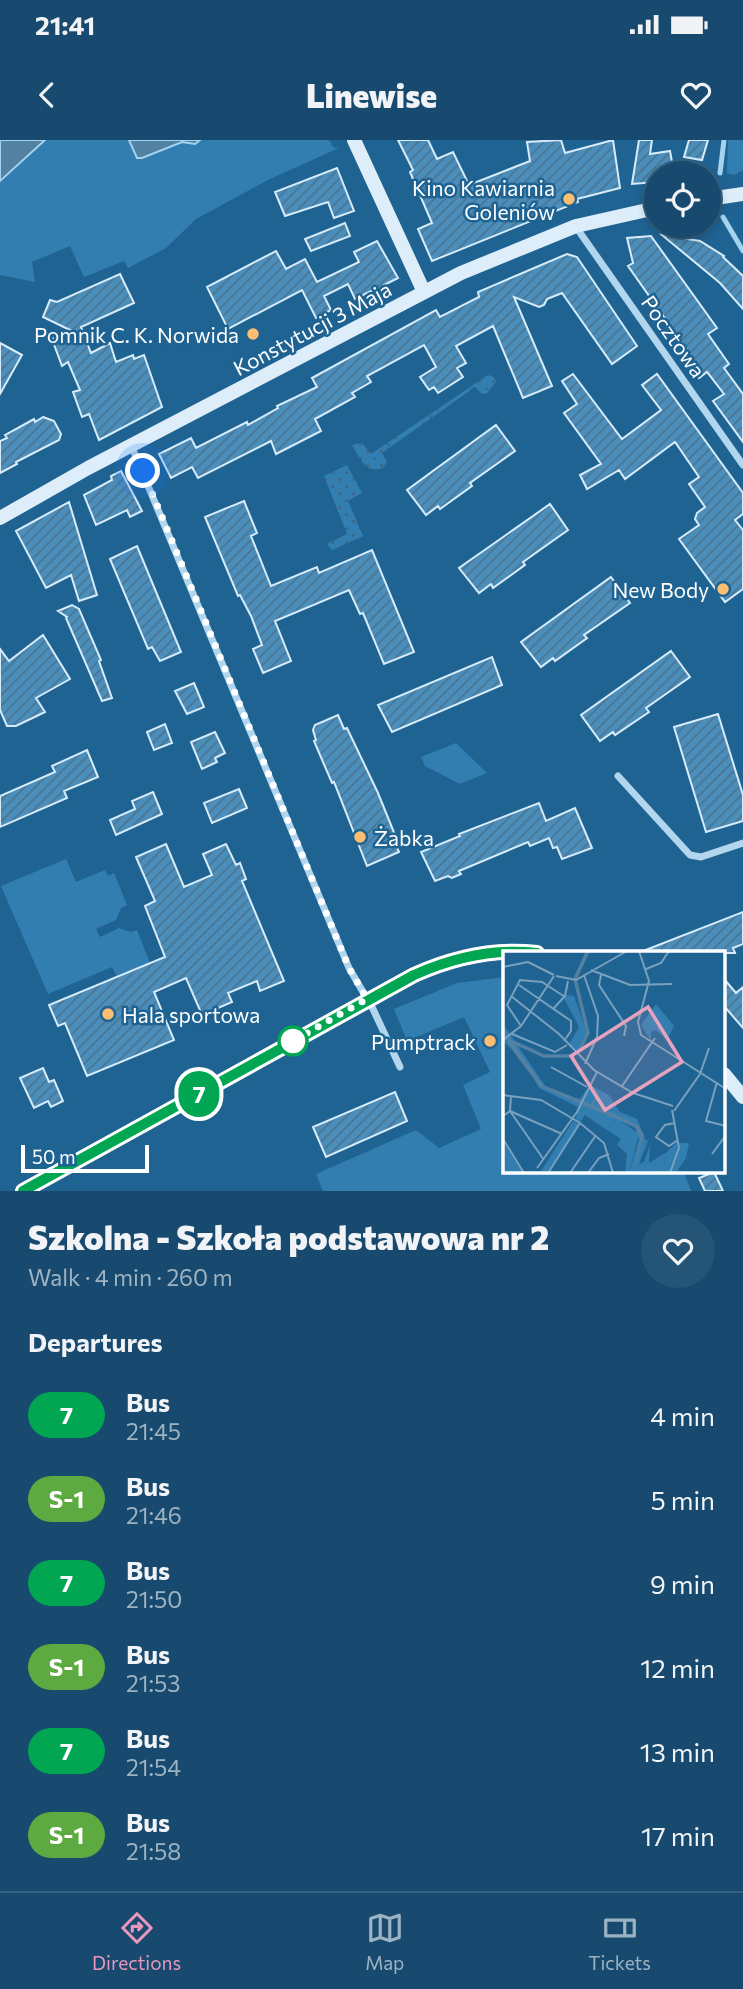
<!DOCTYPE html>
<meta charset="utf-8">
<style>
:root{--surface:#174a6e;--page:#245476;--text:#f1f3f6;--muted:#9eb3c2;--line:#366281;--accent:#e797bd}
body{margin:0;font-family:Commissioner,sans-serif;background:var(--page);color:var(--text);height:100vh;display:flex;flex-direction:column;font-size:26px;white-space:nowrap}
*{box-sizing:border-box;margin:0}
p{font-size:23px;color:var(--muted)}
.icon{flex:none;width:38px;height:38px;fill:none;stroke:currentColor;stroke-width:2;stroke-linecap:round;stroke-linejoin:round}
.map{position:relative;height:1051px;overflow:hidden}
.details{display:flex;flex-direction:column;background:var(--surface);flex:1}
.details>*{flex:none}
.badge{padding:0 14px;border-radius:23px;font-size:24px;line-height:46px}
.fabs{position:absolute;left:644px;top:21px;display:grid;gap:14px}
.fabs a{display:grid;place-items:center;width:77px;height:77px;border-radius:50%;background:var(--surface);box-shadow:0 4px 10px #0003,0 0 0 2px var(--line);font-size:35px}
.scale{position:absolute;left:21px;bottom:18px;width:128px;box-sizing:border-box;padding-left:7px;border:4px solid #fff;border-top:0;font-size:19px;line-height:24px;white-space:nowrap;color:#fff;-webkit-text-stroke:5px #1f6393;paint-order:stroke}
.you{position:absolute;width:35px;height:35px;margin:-18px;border:5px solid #fff;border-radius:50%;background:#1a73e8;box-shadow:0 0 0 10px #1a73e833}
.map>.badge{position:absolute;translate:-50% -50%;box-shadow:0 0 0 4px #fff}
h2{padding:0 28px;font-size:26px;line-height:63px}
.round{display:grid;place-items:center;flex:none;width:74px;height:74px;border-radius:37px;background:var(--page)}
.overview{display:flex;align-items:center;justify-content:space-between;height:119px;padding:0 28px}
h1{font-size:33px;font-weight:800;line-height:52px}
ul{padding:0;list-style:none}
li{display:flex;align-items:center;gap:21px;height:84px;padding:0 28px}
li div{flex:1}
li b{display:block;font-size:26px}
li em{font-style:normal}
li .badge{min-width:77px;font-weight:700;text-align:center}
.status{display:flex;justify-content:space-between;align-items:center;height:49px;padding:0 35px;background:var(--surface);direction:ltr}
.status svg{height:19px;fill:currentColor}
header{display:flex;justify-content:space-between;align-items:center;height:91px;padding:0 28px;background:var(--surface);font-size:32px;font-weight:800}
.menu{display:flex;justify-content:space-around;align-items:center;height:98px;border-top:2px solid var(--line);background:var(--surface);font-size:19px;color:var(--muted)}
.menu a{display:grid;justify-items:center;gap:4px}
.menu .active{color:var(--accent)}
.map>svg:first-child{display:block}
</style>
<div class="status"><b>21:41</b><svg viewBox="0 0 49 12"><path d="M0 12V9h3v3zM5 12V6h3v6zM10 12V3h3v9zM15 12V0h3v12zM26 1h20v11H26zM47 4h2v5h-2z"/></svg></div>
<header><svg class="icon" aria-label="back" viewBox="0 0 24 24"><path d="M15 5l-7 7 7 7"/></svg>Linewise<svg class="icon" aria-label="heart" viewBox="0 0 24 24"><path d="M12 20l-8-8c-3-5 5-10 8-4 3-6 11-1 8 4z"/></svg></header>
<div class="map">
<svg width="743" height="1051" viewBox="0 0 743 1051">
<defs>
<pattern id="grass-dots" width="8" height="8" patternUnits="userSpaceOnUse" patternTransform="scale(1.75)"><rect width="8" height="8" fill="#327eb1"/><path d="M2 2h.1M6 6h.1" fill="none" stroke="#3e6884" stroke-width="1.8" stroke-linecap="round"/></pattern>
<pattern id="building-hatch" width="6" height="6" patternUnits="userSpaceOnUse" patternTransform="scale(1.75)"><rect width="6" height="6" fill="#4b8ebc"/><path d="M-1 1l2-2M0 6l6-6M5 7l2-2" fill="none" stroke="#4b748f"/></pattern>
</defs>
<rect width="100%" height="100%" fill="#1f6393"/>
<path fill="url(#grass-dots)" d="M 488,235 L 494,237 L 496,242 L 487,253 L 482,254 L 475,247 L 382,313 L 387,322 L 383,328 C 365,334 360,318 352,305 L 362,303 L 371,314 Z
M 347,325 L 362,353 L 348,361 L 363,396 L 332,410 L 327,404 L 347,394 L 324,336 Z"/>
<path fill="#327eb1" d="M 0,0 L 329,0 L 334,8 L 339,8 L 270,39 L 196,79 L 166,108 L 128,128 L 124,121 L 84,137 L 70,106 L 32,122 L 35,142 L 0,135 Z
M 728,0 L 743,0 L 743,30 L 734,35 L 727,33 Z
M 456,603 L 487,633 L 460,644 L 425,626 L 421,617 Z
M 66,719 L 76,742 L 105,730 L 108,736 L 114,733 L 127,765 L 121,768 L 116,780 L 96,789 L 100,797 L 119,788 L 131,792 L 137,790 L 150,823 L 117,837 L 112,827 L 48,854 L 1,746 Z
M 505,837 L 505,1032 L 684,1032 L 691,1051 L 323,1051 L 316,1034 L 416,990 L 439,1008 L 481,989 L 463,945 L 490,932 L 464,877 L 407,901 L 394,869 L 457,843 Z"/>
<path fill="#5281a2" stroke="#a4d3f0" stroke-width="2" d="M 0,0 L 45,0 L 0,41 Z
M 129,0 L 200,0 L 195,4 L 182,2 L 142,18 L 137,18 Z"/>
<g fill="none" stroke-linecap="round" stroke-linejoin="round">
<path stroke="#a4d3f0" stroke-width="5" d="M 720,33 L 724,0
M 723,77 L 743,111"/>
</g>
<path fill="url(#building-hatch)" stroke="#d7ecfa" stroke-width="2" d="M 398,0 L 428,0 L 437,19 L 453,12 L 469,45 L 530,21 L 527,2 L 561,0 L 565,13 L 613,0 L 620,48 L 577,59 L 578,62 L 432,121 L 418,89 L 432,83 L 410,32 L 413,30 Z
M 639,0 L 652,0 L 650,14 L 670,11 L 674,33 L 656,33 L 656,42 L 632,44 Z
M 689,0 L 708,0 L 702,20 L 684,17 Z
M 337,28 L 354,71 L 334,78 L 328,62 L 285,76 L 275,52 Z
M 345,83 L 350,96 L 311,111 L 305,99 Z
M 662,95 L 700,101 L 724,116 L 723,117 L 743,136 L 743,169 L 720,143 Z
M 651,96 L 717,188 L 708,194 L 729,224 L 724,228 L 743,254 L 743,302 L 713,261 L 724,254 L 707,232 L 699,238 L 697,235 L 683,215 L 688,211 L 628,126 L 633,123 L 627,98 Z
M 377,101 L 398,138 L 384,145 L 386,149 L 373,155 L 371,151 L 355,159 L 348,144 L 324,156 L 331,170 L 316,178 L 302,150 L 228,189 L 207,147 L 276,111 L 286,129 L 305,119 L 317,142 L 359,122 L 354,112 Z
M 567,114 L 577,117 L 637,206 L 612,224 L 562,153 L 547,159 L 544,165 L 539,167 L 514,157 L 552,246 L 523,258 L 493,186 L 456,206 L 466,223 L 457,228 L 463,237 L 438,253 L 434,247 L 429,250 L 420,237 L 436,227 L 424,205 L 367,236 L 371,242 L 352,253 L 355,257 L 315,279 L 321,291 L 276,314 L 271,301 L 198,338 L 192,327 L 171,338 L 159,314 L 191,298 L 196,308 L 247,282 L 248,285 L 278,268 L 277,266 L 317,247 L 312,238 L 436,170 L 440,177 L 479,157 L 478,152 Z
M 120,134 L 134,163 L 81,187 L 91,213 L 110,203 L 116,222 L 133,215 L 134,219 L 144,215 L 162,267 L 99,300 L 89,274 L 82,277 L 73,252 L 80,250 L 68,222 L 62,226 L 52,199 L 72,191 L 43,177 L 50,160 L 57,162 Z
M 0,203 L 22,215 L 0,254 Z
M 573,234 L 622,299 L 661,270 L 642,245 L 657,234 L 743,353 L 743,374 L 735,380 L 743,390 L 743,449 L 725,462 L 679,399 L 699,385 L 695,379 L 697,373 L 705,367 L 689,344 L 699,337 L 675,302 L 625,339 L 619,330 L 587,349 L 580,335 L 601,324 L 564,273 L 577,264 L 562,241 Z
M 43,277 L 54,281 L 61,294 L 59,300 L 16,322 L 17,324 L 0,333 L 0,301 L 7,298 L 5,295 L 34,279 L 35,282 Z
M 496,285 L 515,311 L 470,343 L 472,346 L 440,369 L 438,366 L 426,375 L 407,350 Z
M 121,331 L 142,371 L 130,377 L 127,370 L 96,385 L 84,355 L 112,340 L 111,336 Z
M 244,361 L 257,393 L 251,396 L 271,446 L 317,427 L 319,433 L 372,410 L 414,512 L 384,524 L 363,473 L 360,474 L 349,450 L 275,481 L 291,521 L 263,533 L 253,509 L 262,505 L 251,476 L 240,455 L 238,456 L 205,377 Z
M 69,362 L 97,455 L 79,461 L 71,435 L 46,448 L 16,391 Z
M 550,364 L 568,390 L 523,422 L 525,425 L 493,448 L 491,444 L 479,453 L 459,428 Z
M 137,406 L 181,512 L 160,521 L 152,507 L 148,509 L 110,419 Z
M 611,437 L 630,463 L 584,495 L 587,498 L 555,521 L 553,518 L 541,527 L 521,502 Z
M 72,465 L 79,469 L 101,520 L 99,521 L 112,558 L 102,561 L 66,478 L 67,477 L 58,471 Z
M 43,495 L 70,539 L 36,558 L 45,572 L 16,586 L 7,586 L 0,570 L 0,509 L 9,521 Z
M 671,511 L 690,537 L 646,568 L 649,572 L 615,595 L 613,592 L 600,601 L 581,575 Z
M 492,517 L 502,545 L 392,592 L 378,565 Z
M 194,543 L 204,567 L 187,574 L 175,551 Z
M 718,574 L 743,655 L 743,681 L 706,692 L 674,587 Z
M 338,575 L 344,589 L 347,588 L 378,653 L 395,695 L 392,696 L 399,712 L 367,726 L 334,642 L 332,643 L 314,601 L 316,600 L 313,590 L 315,585 Z
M 165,584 L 172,603 L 154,610 L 147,592 Z
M 215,592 L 225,613 L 215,618 L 217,622 L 202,629 L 191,602 Z
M 87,610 L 98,637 L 64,651 L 67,658 L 0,687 L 0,656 L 55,632 L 52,626 Z
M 239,649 L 247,668 L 212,683 L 204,663 Z
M 153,652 L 162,674 L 116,695 L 110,680 L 135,669 L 132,661 Z
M 539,663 L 546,681 L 575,668 L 592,708 L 562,719 L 557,707 L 553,708 L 549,698 L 530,706 L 528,702 L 459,731 L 461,734 L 452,738 L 448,736 L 435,741 L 421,712 L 460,696 L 459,694 Z
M 166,704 L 184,747 L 212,735 L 203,714 L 226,704 L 236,725 L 240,723 L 246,739 L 242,741 L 284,841 L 260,851 L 257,841 L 228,853 L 232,862 L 202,875 L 186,838 L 154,852 L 174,900 L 87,936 L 65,883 L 58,886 L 49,865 L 165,817 L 145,766 L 155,761 L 136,717 Z
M 743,772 L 743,804 L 733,808 L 735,813 L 638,813 Z
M 724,839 L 736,853 L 743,847 L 743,888 L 724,866 Z
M 43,928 L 49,942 L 54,940 L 63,961 L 51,967 L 48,961 L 34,968 L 20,938 Z
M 395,952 L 407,981 L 326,1017 L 313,987 Z
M 714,1032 L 723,1051 L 705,1051 L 699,1038 Z"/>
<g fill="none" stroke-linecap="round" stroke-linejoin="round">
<path stroke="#b1d6ee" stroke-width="7" d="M 576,87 L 743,325
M 131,305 L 349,828 L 373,869 L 400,927
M 618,636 L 690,715 L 701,717 L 743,703"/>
<path stroke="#ddeefa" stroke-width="14" d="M 354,0 L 424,152
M 709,59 L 743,54
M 0,378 L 88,328 L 461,133 L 576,86 L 656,68
M 724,934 L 743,957
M 23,1051 L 414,835 C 454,818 494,808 537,813"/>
</g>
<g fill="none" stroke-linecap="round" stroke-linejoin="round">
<defs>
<path id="line" d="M 23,1051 L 414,835 C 454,817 494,808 537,813"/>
</defs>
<use href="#line" stroke="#fff" stroke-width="16"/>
<use href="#line" stroke="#00a651" stroke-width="10"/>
<path stroke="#fff" stroke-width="7" stroke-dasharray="0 12.6" d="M 143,331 L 349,828 L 367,859 L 293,901"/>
</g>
<g fill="#fcbf71" stroke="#1f6393" stroke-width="2.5">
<circle cx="569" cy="59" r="7"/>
<circle cx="253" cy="194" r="7"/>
<circle cx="723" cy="449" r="7"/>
<circle cx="360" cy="697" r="7"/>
<circle cx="108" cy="874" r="7"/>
<circle cx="490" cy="901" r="7"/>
</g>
<circle fill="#fff" stroke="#00a651" stroke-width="3.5" cx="293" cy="901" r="14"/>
<g text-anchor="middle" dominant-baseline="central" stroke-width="5" stroke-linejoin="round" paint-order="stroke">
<g font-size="21" fill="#fff" stroke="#1f6393" text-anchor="end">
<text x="555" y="47">Kino Kawiarnia<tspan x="555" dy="24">Goleniów</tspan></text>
<text x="239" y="194">Pomnik C. K. Norwida</text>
<text x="709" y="449">New Body</text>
<text x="374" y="697" text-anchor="start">Żabka</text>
<text x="122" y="874" text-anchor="start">Hala sportowa</text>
<text x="476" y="901">Pumptrack</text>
</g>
<g font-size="21" fill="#fff" stroke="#1f6393">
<text transform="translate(312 188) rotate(-28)">Konstytucji 3 Maja</text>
<text transform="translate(674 196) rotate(55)">Pocztowa</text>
</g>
</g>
<g transform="translate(503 811)">
<rect width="222" height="222" fill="#1f6393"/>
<path d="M 114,167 L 136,183 L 126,222 L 122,222 L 124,203 L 114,194 L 118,188 L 104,179 ZM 142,188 L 145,190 L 136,213 L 141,211 L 147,194 L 146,212 L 164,201 L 158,222 L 133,222 Z" fill="#327eb1"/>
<path d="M 64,44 L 71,45 L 84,82 L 75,102 L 66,93 L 76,76 L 61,47 ZM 153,53 L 171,75 L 164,89 L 153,79 L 148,81 L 148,90 L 138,74 ZM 0,73 L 43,136 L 76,149 L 87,134 L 106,144 L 117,161 L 134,168 L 143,190 L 133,222 L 126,222 L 136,188 L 133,178 L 114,167 L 104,179 L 82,164 L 77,171 L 73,168 L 75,156 L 36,137 L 20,108 L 2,92 ZM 70,170 L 76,173 L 45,220 L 38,220 ZM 0,191 L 18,219 L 19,222 L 0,222 ZM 173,192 L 186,192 L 183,207 L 173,222 L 158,222 L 164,201 Z" fill="#327eb1"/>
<path d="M 0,78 L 40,134 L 88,153 L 93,144 L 97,148 L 90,153 L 135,174 L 141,184 L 131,222 L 137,188 L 132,176 L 37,136 L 7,96 Z" fill="#5281a2"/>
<path fill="none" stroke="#5281a2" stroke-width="3.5" d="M 8,90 L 41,105 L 72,105M 75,102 L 85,82 L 72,28 L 85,0"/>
<path fill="none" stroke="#79a1be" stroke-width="2" d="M 136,0 L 146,30 L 135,71 L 138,84 L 223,138M 25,11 L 51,24M 0,16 L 25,11M 143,18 L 158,12 L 166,0M 88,19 L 127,34 L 169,33M 81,24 L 95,65 L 94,86 L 82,113M 98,24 L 96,34 L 123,75 L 121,85M 53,25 L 73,29 L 124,0M 16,34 L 68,70 L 68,80 L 61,90M 8,45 L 56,83 L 91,119 L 130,142 L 170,155M 51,57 L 62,45 L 65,30M 18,75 L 4,54 L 17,29 L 39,31 L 62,46M 9,83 L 52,101 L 64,94M 0,89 L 18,75 L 51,25M 48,116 L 84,136M 214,131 L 203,170 L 223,175M 119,135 L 152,87M 0,144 L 38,149 L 77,172 L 101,192 L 110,222M 7,160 L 41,209M 7,160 L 59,183M 171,160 L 197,123 L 206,97M 0,165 L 7,160 L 8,145M 172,172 L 162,174 L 153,186 L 166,195 L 175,189M 0,188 L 21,222M 209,203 L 223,184M 34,217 L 74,161 L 94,121M 45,222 L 77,172M 67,222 L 93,184M 85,222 L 96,207 L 106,203M 167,222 L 176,197 L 169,159"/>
<path fill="#e7a3bd" fill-opacity="0.15" stroke="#e7a3bd" stroke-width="3.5" d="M 145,56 L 179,111 L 102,159 L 68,105 Z"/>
<rect width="222" height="222" fill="none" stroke="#fff" stroke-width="3.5"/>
</g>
</svg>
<div class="fabs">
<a><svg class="icon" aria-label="locate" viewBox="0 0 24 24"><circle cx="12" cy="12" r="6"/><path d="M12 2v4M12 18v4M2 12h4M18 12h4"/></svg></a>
</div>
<div class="scale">50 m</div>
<div class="you" style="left:143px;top:331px"></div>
<b class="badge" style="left:199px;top:954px;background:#00a651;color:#fff">7</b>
</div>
<section class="details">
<div class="overview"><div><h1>Szkolna - Szkoła podstawowa nr 2</h1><p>Walk · 4 min · 260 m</p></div><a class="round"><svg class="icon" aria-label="heart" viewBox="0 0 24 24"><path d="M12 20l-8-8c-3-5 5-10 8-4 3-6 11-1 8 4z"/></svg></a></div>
<h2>Departures</h2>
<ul>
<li><span class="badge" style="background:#00a651;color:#fff">7</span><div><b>Bus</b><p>21:45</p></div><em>4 min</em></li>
<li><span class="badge" style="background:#5daa41;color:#fff">S-1</span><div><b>Bus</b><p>21:46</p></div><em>5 min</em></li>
<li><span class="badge" style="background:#00a651;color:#fff">7</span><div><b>Bus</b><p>21:50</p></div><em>9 min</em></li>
<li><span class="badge" style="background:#5daa41;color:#fff">S-1</span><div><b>Bus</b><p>21:53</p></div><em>12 min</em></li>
<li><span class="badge" style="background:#00a651;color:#fff">7</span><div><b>Bus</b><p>21:54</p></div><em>13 min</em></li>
<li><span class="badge" style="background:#5daa41;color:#fff">S-1</span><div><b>Bus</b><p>21:58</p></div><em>17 min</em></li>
</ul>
</section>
<nav class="menu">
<a class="active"><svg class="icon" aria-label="directions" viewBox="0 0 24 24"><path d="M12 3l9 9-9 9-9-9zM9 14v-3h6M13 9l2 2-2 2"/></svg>Directions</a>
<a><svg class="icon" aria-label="map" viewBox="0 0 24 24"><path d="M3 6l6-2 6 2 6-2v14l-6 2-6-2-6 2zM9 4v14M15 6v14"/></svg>Map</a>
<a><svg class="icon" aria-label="tickets" viewBox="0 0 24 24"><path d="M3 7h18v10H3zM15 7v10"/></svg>Tickets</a>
</nav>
